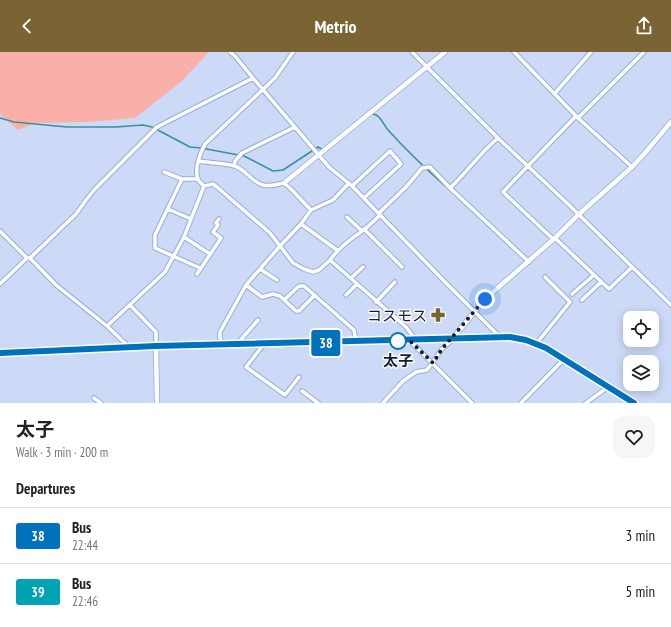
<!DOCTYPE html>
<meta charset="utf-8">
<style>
:root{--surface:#fff;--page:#f6f6f6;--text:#202124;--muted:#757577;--line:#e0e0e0;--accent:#7a6434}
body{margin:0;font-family:"PT Sans Narrow","Noto Sans JP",sans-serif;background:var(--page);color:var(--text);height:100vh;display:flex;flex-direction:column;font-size:15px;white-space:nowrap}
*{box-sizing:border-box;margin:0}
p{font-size:13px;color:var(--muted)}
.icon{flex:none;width:22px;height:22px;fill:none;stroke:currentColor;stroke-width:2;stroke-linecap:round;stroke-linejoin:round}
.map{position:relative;height:351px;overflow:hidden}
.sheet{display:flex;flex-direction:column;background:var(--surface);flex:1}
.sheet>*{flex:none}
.badge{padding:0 8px;border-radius:3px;font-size:14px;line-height:26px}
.buttons{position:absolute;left:623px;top:259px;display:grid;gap:8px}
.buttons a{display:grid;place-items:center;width:36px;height:36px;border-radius:8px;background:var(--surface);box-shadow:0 2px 10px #0003;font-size:20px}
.you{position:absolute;width:20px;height:20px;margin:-10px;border:3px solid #fff;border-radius:50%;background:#1a73e8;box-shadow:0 0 0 6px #1a73e833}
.map>.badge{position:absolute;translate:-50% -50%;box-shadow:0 0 0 2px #fff}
h2{padding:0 16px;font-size:15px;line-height:36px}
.round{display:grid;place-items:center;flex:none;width:42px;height:42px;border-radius:12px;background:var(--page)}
.head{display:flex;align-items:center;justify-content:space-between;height:68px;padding:0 16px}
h1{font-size:19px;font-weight:700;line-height:30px}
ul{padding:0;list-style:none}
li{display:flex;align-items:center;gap:12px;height:56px;padding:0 16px;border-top:1px solid var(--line)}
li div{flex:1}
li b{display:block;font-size:15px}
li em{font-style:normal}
li .badge{min-width:44px;font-weight:700;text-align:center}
header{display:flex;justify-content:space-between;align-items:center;height:52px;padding:0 16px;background:var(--accent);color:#fff;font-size:18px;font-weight:700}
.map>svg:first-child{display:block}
</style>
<header><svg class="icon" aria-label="back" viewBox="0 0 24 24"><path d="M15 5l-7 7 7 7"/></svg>Metrio<svg class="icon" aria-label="share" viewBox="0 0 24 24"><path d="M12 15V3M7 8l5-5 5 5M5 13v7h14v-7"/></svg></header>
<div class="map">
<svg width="671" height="351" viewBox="0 0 671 351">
<rect width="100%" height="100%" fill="#ccdaf8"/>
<path fill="#fab0a8" d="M 0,0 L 209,0 L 182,29 L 135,66 L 87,70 L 35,71 L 18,78 L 0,62 Z"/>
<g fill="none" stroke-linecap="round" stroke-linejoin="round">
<path stroke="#37909a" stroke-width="1.5" d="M 373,62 C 381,63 383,73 389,79 C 406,98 425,116 444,133
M 0,66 L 14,70 L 67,75 L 116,75 L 143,73 L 152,75 L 190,95 L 201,96 L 244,104 L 273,119 L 283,118 L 318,95 L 323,98"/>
<defs>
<path id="minor" d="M 230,0 L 235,4 L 253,26 L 329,115 L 352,134 L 444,229 L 500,285
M 412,0 L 498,86 L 568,152 L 671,253
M 514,0 L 578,66 L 632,115
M 555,41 L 591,0
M 578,66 L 644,0
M 198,109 C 210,111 224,111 235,114 C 246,118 253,131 263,133 C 270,135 278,132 284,131 L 290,136 L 311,158
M 234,114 L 235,109 L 242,101 L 295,75
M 164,120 L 182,127 L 198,127
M 182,127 L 155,183 L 155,196 L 200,216
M 204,134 L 213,132 L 217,135 L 270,181 L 293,211 L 304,217 L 313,220 L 319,218 L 330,208 L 406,275 L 415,287
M 204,134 C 202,132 198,129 198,127 C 194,117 200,101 205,92 L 275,26 L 293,0
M 352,134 L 390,99 L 401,112 L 364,146
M 450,136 L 529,210
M 168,157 L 191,167
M 379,161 L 406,135 L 422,116 L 430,115 L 450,136 C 467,120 480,101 498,86
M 347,165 L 361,178
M 301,172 L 337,198
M 364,177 L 402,215
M 0,179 L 27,206
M 184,185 L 210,202
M 555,186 L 609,237 L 632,215
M 553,187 L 503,140 L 576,64
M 30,206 L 56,233 L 107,274 L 129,295
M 330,208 C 341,193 352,187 366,176 C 371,172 376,167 380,163
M 260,217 L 277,228
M 197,222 L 221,186 L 213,180 L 218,173 L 216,171 L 219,167
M 351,226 L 363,215
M 0,232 L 27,206 L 30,206 L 76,162 L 86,148 L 95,137 L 157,75 L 253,26
M 246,233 L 262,245 L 273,242 L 280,244 L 296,259 L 299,259 L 315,243
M 572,242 L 594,223
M 346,243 L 357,232
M 284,248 L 299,234 L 304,234 L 354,278 L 356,290
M 582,248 L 601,230
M 376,250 L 395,230
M 130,253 L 156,280 L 156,294
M 107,274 L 165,220 L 184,185 L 204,134
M 409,288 L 472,351
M 237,292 L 258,268
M 264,292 L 246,315 L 285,343 L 299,325
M 536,292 L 570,250 L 545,225
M 224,293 L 220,286 L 220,280 L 246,233 L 280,194 L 301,172 L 311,158 L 333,148 L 349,131
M 302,339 L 318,351
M 94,346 L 101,351
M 383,351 L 403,329 L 416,320 L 427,318 L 442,297 L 453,287
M 521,351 L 564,307
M 586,351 L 608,335"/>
<path id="tertiary" d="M 284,131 L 445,0
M 453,286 L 485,247 L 555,186 L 578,163 L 632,115 L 645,101 L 671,70
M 156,294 L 157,351"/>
<path id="trunk" d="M 0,301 L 156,294 L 510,285 L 526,288 L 546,296 L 634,351"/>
</defs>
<use href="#minor" stroke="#96acdc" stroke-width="5.5"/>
<use href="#tertiary" stroke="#96acdc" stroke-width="6"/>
<use href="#trunk" stroke="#96acdc" stroke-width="8"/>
<use href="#minor" stroke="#fff" stroke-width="3.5"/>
<use href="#tertiary" stroke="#fff" stroke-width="4.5"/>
<use href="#trunk" stroke="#fff" stroke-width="6"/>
</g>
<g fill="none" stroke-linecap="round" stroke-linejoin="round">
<defs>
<path id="line" d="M 0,301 L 156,294 L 510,285 L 526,288 L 546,296 L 634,351"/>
</defs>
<use href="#line" stroke="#fff" stroke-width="9"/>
<use href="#line" stroke="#0072bc" stroke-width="6"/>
<path stroke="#141c2e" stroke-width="4" stroke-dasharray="0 7.2" d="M 398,289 L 409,288 L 433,311 L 442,297 L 485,247"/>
</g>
<defs>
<symbol id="pharmacy-bare" viewBox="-9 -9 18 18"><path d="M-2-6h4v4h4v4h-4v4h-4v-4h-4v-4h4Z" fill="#7a6434" stroke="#fbfbfb" stroke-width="2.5" paint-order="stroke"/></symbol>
</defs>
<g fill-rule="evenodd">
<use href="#pharmacy-bare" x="428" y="253" width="20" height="20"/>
</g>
<circle fill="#fff" stroke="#0072bc" stroke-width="2" cx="398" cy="289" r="8"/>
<g text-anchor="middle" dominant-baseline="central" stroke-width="3" stroke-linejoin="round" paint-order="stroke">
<g font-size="15" fill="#141c2e" stroke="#fbfbfb" text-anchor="end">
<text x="427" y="263">コスモス</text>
</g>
<g font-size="15" font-weight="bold" fill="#141c2e" stroke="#fbfbfb">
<text x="398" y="308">太子</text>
</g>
</g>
</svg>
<div class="buttons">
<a><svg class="icon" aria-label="locate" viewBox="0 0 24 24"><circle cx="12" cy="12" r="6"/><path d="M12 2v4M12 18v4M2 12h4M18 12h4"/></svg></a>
<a><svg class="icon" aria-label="layers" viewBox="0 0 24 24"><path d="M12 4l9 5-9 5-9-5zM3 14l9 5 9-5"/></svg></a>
</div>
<div class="you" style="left:485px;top:247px"></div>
<b class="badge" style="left:326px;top:291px;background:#0072bc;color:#fff">38</b>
</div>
<section class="sheet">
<div class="head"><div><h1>太子</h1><p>Walk · 3 min · 200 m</p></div><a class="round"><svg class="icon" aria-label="heart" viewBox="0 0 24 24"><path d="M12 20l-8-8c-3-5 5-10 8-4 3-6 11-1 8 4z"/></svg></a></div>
<h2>Departures</h2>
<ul>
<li><span class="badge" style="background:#0072bc;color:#fff">38</span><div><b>Bus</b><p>22:44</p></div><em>3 min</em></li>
<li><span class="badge" style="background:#00a3b4;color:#fff">39</span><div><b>Bus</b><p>22:46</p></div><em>5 min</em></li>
</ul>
</section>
